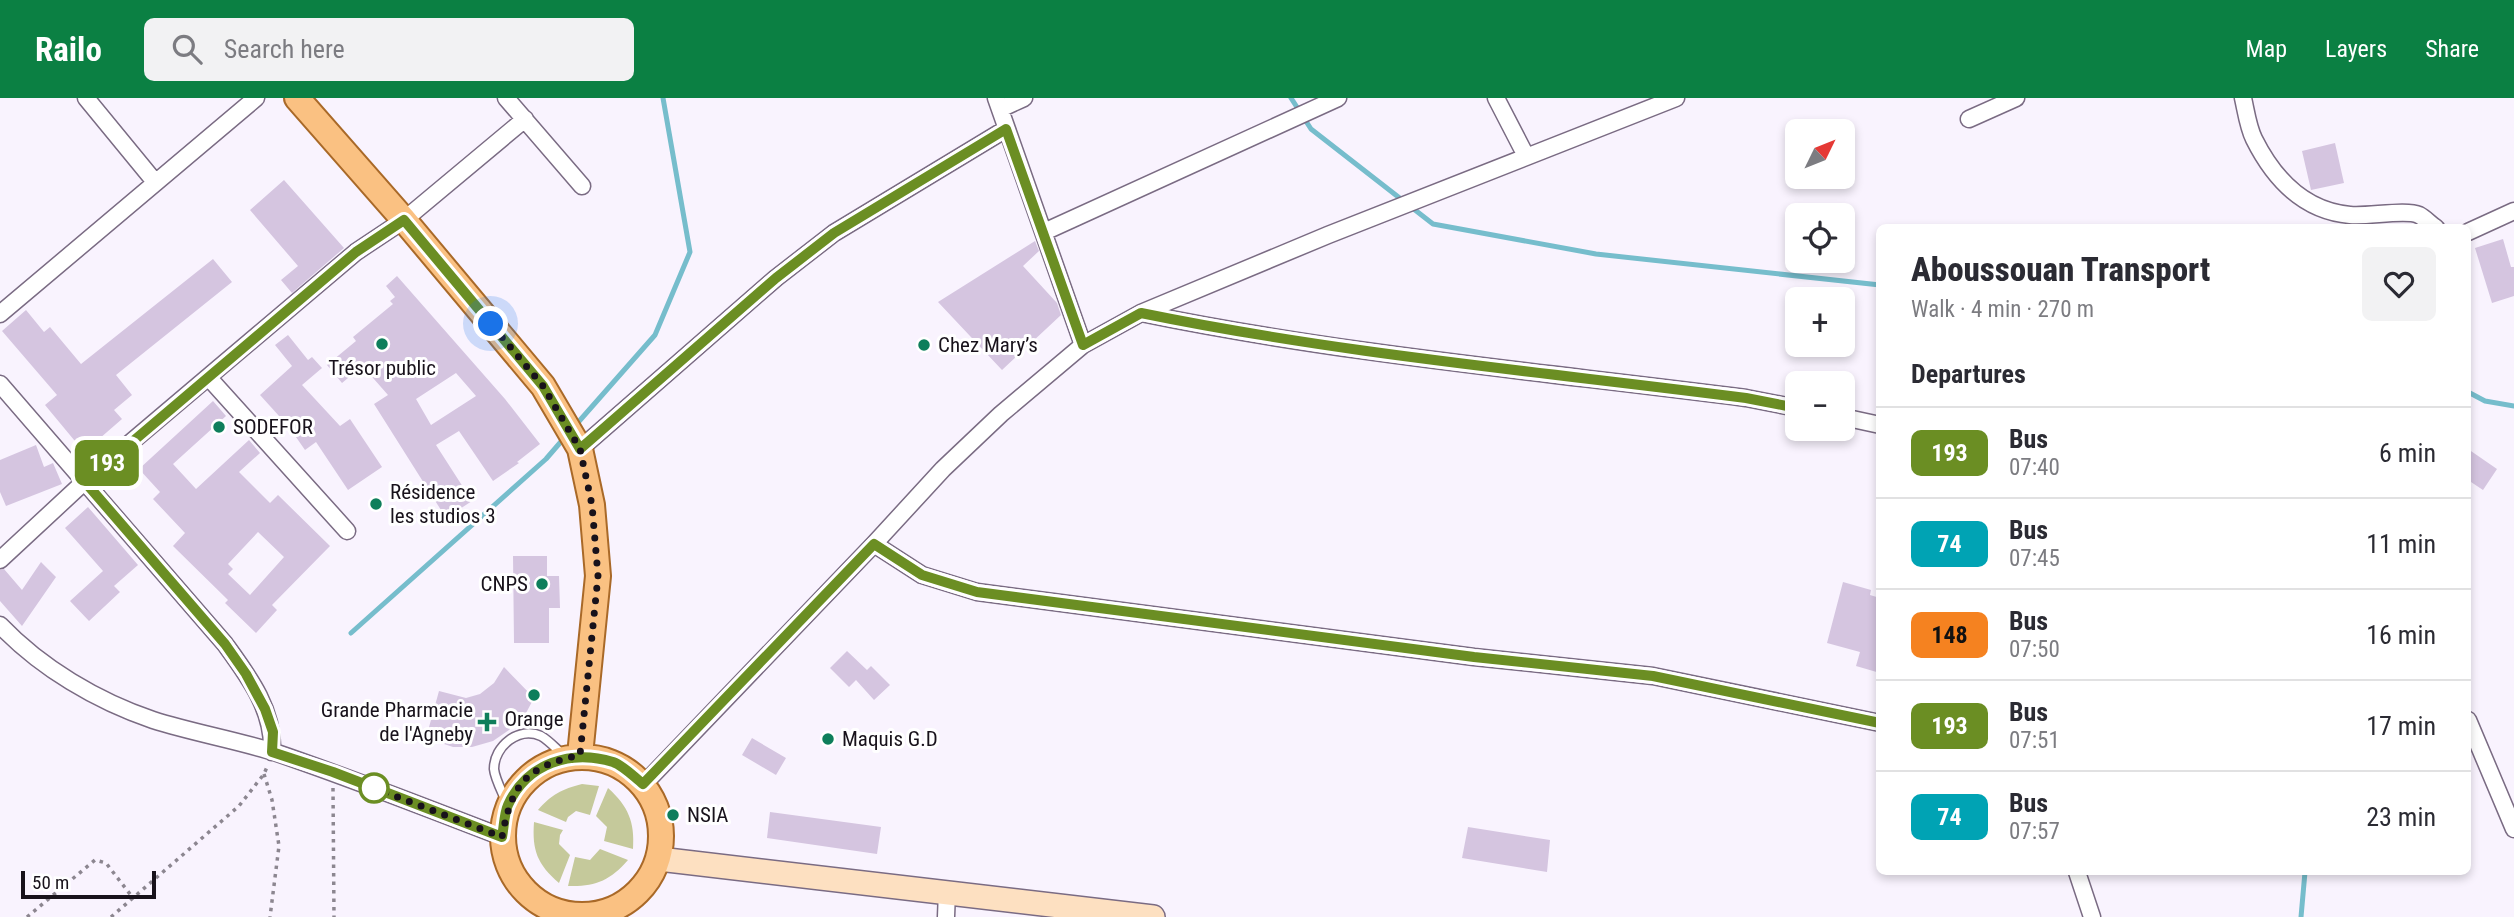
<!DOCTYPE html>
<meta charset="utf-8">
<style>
:root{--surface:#fff;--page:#f2f2f3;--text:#2b2b33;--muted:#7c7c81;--line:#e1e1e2;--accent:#0b8043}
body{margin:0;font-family:"Roboto Condensed",sans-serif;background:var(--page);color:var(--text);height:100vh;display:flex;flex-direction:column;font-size:26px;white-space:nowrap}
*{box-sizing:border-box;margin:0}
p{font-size:23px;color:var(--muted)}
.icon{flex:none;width:38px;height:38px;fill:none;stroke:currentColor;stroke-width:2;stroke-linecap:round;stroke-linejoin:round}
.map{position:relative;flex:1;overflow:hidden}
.drawer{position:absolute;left:1876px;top:126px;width:595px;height:651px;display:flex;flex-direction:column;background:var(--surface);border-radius:10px;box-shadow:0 4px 10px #0003}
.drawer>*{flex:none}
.badge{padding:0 14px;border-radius:10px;font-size:24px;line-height:46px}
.needle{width:46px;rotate:47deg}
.fabs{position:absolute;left:1785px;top:21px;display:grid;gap:14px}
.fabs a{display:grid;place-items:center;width:70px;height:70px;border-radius:10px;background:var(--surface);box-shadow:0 4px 10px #0003;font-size:35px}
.scale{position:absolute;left:21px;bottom:18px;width:135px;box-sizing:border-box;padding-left:7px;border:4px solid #18121b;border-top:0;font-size:19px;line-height:24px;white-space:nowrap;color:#18121b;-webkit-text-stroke:5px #fff;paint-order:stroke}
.you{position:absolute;width:35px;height:35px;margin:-18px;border:5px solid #fff;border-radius:50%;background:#1a73e8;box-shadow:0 0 0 10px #1a73e833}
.map>.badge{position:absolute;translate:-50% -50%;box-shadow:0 0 0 4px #fff}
h2{padding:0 35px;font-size:26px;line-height:63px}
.round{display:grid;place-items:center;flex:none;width:74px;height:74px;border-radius:10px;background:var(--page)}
.head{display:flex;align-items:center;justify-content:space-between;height:119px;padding:0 35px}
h1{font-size:33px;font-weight:800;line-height:52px}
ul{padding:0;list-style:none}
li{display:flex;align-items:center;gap:21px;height:91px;padding:0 35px;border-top:2px solid var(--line)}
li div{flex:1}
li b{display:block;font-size:26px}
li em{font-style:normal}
li .badge{min-width:77px;font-weight:700;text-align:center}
header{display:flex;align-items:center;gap:42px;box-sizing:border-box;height:98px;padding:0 35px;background:var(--accent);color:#fff}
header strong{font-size:33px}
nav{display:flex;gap:38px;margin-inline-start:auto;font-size:24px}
.search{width:490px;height:63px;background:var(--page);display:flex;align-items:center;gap:18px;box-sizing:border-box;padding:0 24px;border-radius:10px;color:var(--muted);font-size:26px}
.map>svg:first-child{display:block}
</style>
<header>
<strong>Railo</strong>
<div class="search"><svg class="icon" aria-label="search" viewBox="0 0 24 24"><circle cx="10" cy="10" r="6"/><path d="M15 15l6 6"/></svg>Search here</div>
<nav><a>Map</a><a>Layers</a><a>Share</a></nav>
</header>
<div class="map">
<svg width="2514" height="819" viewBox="0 0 2514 819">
<rect width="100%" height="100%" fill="#f9f3fe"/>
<path fill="#c5c99b" d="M 582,686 L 599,688 L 590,717 L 576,713 L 568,719 L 566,724 L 538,712 C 551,697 562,691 582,686 Z
M 608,690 C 628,708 635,724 633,751 L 604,743 L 607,729 L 596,718 Z
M 534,724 L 563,732 L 560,737 L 559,746 L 570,757 L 559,785 C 537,766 532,752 534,724 Z
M 600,751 L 628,762 C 610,783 594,789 568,788 L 575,759 L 590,762 Z"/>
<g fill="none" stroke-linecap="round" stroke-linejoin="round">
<path stroke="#76bdcc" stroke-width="5" d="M 1291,0 L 1311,31 L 1433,126 L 1596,156 L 1880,187
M 2468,294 L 2485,303 L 2514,308
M 574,329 L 655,237 L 690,154 L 663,0
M 351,535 L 546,361 L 565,339
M 2301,819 L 2305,774"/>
</g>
<path fill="#d5c5e0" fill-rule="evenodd" d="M 2335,45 L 2344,85 L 2311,92 L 2302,53 Z
M 284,82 L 344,150 L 292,195 L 281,182 L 298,168 L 250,112 Z
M 2503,141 L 2511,169 L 2514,169 L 2514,198 L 2492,205 L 2475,150 Z
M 1035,143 L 1039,153 L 1023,168 L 1057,205 L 1061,217 L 1002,272 L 938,204 Z
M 213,161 L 232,184 L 116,277 L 132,297 L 114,312 L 122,321 L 84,354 L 45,307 L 57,297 L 2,233 L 26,212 L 44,234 L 50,229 L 81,266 Z
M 397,178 L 505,301 L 540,346 L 517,364 L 519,365 L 493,383 L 459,333 L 436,347 L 472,403 L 446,420 L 374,306 L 388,297 L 366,272 L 357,279 L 354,275 L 342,285 L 327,267 L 356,243 L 353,239 L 393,206 L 390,203 L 395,199 L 386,188 ZM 456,275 L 476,298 L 431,327 L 416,301 Z
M 288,237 L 308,262 L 312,259 L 322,270 L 302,287 L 340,328 L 350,321 L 382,369 L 348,392 L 316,344 L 305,352 L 289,329 L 260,297 L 292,268 L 275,247 Z
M 213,303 L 226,318 L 173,366 L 196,391 L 249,342 L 260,355 L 239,374 L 270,405 L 278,397 L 330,448 L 272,507 L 277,512 L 256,535 L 225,505 L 228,502 L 173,448 L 185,435 L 153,401 L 160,394 L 139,371 ZM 258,434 L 284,459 L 250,497 L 228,476 L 233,471 L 228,466 Z
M 36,347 L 44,369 L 53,365 L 62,386 L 6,408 L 0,394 L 0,362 Z
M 2468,351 L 2497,371 L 2483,392 L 2468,382 Z
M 88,409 L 138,467 L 114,488 L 120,494 L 89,523 L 70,503 L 103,473 L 65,430 Z
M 513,458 L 547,458 L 547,478 L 559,478 L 560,510 L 549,510 L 549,545 L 514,545 Z
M 41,464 L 56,479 L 22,528 L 0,503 L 0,472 L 4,471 L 22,492 Z
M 1843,484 L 1871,492 L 1870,497 L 1880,500 L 1880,575 L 1856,568 L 1860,554 L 1827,545 Z
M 847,553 L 867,572 L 871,568 L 890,587 L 874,602 L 856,582 L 849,589 L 830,570 Z
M 504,569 L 534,600 L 526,615 L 509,632 L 493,643 L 472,649 L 453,649 L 426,640 L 439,593 L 466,600 L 480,596 L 494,585 Z
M 752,640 L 786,660 L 776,677 L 742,657 Z
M 770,714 L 881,729 L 877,756 L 767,740 Z
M 1468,729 L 1550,742 L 1547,774 L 1462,760 Z"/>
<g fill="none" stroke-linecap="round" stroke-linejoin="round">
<defs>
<path id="lane" d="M 508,708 C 504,697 495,682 494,671 C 494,648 519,628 541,638 C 550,643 559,654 567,660"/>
<path id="street" d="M 86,0 L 155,84
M 506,0 L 582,88
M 996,0 L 1083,247
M 1496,0 L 1526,58
M 2243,0 C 2246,13 2248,29 2254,41 C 2274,81 2304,113 2350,117 C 2367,119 2406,111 2419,117 C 2425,120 2430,126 2436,130
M 1000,11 L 1024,0
M 1969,21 L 2016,0
M 1044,134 L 1338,0
M 2468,134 L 2514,113
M 1141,215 C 1340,256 1544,274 1746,300 L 1797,310
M 0,216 L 256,0
M 209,280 L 347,433
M 0,286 L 225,546 C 249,579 274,612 272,654
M 1843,319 L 1880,327
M 580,351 L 776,180 L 834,135 L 1006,31
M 874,446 L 922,477 L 977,494 L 1474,559 L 1653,578 L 1880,625
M 0,462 L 84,384 L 356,154 L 404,122 L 525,21
M 0,527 C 41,570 97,603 153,622 C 194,635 236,642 277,655 C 353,681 427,710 502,739
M 2468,622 L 2514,731
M 644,686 L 874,446 L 943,371 L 1001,316 L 1083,247 L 1141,215 L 1328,137 L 1676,0
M 2077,774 L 2092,819
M 946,819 L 947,793"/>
<path id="secondary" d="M 659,761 L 1153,819"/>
<path id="primary" d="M 297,0 L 404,122 L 543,288 L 580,351 L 592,407 L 598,478 L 580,657
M503 738a79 79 0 1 1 158 0a79 79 0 1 1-158 0Z"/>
</defs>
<use href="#lane" stroke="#7a6b83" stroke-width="11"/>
<use href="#street" stroke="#7a6b83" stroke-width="19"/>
<use href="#secondary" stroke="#7a6b83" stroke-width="26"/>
<use href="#primary" stroke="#a96928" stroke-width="28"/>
<path stroke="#8c8690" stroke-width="3.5" stroke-dasharray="3.5 5" stroke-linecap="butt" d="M 264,676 L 272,702 L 279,748 L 270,819
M 333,690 L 334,819
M 27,819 L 95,762 L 106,765 L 133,800
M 111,819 L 239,708 L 264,676 L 267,669"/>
<use href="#lane" stroke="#fff" stroke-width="8"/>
<use href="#street" stroke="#fff" stroke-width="16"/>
<use href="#secondary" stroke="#fde0c1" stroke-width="23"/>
<use href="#primary" stroke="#fac182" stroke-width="24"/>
</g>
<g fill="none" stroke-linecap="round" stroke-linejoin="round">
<defs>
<path id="line" d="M 1797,310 L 1746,300 C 1544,274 1341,256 1141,215 L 1083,247 L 1006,31 L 834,135 L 776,180 L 580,351 L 543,288 L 404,122 L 356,154 L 85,384 L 225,546 L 246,576 L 265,611 L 273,634 L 272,654 L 333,674 L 502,739 C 504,729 504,716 508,707 C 527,665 571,651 613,664 C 624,668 634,679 643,686 L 874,446 L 922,477 L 977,494 L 1474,559 L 1653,578 L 1880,625"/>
</defs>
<use href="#line" stroke="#fff" stroke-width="16"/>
<use href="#line" stroke="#6b8e23" stroke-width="10"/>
<path stroke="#18121b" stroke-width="7" stroke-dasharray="0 12.6" d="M 374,690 L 502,739 C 512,685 526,669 580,657 L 598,478 L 592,407 L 580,351 L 543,288 L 491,226"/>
</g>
<g fill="#0e7e5b" stroke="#fff" stroke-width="2.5">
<circle cx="382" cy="246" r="7"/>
<circle cx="924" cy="247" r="7"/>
<circle cx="219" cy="329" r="7"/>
<circle cx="376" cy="406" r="7"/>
<circle cx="542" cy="486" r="7"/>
<circle cx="534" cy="597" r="7"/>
<path d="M483.5 613.5h7v7h7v7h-7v7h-7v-7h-7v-7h7z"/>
<circle cx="828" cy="641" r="7"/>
<circle cx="673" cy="717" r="7"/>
</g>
<circle fill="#fff" stroke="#6b8e23" stroke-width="3.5" cx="374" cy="690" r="14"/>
<g text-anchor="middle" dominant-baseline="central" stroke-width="6" stroke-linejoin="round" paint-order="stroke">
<g font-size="21" fill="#18121b" stroke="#fff" text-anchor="start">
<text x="938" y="247">Chez Mary’s</text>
<text x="382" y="270" text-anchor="middle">Trésor public</text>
<text x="233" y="329">SODEFOR</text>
<text x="390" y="394">Résidence<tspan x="390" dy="24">les studios 3</tspan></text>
<text x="528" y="486" text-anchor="end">CNPS</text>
<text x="473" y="612" text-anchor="end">Grande Pharmacie<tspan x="473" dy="24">de l'Agneby</tspan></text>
<text x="534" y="621" text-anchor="middle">Orange</text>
<text x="842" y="641">Maquis G.D</text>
<text x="687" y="717">NSIA</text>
</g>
</g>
</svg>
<div class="fabs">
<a><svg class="needle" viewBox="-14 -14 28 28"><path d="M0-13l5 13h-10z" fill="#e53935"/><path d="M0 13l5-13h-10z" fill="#7c7c81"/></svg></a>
<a><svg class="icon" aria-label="locate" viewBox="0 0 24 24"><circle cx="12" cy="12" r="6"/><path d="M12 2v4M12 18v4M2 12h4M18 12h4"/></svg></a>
<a>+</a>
<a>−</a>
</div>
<div class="scale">50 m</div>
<div class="you" style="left:491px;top:226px"></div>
<b class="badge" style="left:107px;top:365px;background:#6b8e23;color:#fff">193</b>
<section class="drawer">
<div class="head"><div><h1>Aboussouan Transport</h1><p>Walk · 4 min · 270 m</p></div><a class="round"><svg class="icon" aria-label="heart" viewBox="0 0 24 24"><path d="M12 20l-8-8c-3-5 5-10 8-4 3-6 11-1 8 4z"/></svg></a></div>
<h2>Departures</h2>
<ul>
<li><span class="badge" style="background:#6b8e23;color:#fff">193</span><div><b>Bus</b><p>07:40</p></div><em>6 min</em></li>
<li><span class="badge" style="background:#00a3b4;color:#fff">74</span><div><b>Bus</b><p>07:45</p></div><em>11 min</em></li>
<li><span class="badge" style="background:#f58220;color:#111">148</span><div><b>Bus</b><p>07:50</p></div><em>16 min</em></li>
<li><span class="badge" style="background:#6b8e23;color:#fff">193</span><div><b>Bus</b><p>07:51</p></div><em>17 min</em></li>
<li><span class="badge" style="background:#00a3b4;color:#fff">74</span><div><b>Bus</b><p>07:57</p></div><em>23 min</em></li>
</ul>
</section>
</div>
